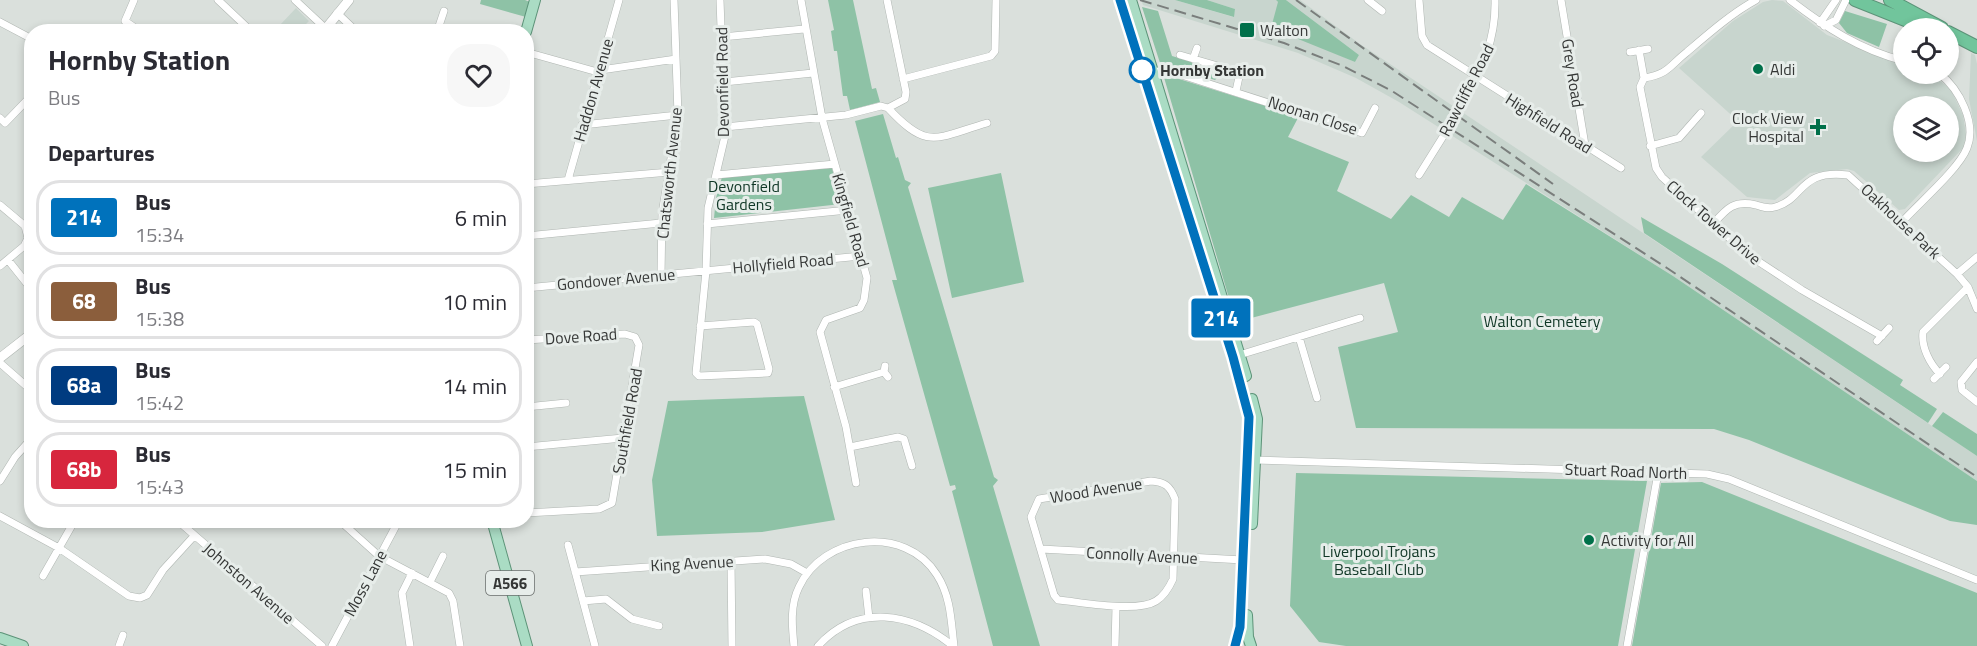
<!DOCTYPE html>
<style>
:root{--surface:#fff;--page:#f7f7f7;--text:#2b2b33;--muted:#7c7c81;--line:#e1e1e2}
body{margin:0;font-family:"Titillium Web",sans-serif;background:var(--page);color:var(--text);height:100vh;display:flex;flex-direction:column;font-size:22px;white-space:nowrap}
*{box-sizing:border-box;margin:0}
p{font-size:20px;color:var(--muted)}
.icon{flex:none;width:33px;height:33px;fill:none;stroke:currentColor;stroke-width:2;stroke-linecap:round;stroke-linejoin:round}
.map{position:relative;flex:1;overflow:hidden}
.drawer{position:absolute;left:24px;top:24px;width:510px;height:504px;display:flex;flex-direction:column;background:var(--surface);border-radius:24px;box-shadow:0 3px 9px #0003}
.drawer>*{flex:none}
.badge{padding:0 12px;border-radius:4px;font-size:21px;line-height:39px}
.tools{position:absolute;left:1893px;top:18px;display:grid;gap:12px}
.tools a{display:grid;place-items:center;width:66px;height:66px;border-radius:50%;background:var(--surface);box-shadow:0 3px 9px #0003;font-size:30px}
.map>.badge{position:absolute;translate:-50% -50%;box-shadow:0 0 0 3px #fff}
h2{padding:0 24px;font-size:22px;line-height:54px}
.round{display:grid;place-items:center;flex:none;width:63px;height:63px;border-radius:24px;background:var(--page)}
.summary{display:flex;align-items:center;justify-content:space-between;height:102px;padding:0 24px}
h1{font-size:28px;font-weight:700;line-height:45px}
ul{padding:0;list-style:none}
li{display:flex;align-items:center;gap:18px;height:75px;margin:0 12px 9px;padding:0 12px;border:3px solid var(--line);border-radius:24px}
li div{flex:1}
li b{display:block;font-size:22px}
li em{font-style:normal}
li .badge{min-width:66px;font-weight:700;text-align:center}
.map>svg:first-child{display:block}
</style>
<div class="map">
<svg width="1977" height="646" viewBox="0 0 1977 646">
<rect width="100%" height="100%" fill="#dae0dc"/>
<path fill="#c8d5ce" fill-rule="evenodd" d="M 1141,0 L 1175,0 L 1233,17 L 1235,9 L 1207,0 L 1276,0 L 1323,48 L 1355,62 L 1359,55 L 1286,0 L 1300,0 L 1360,44 L 1977,456 L 1977,481 L 1673,276 L 1399,102 L 1356,78 L 1298,53 L 1143,5 Z
M 1772,0 L 1783,1 L 1827,35 L 1903,64 L 1904,74 L 1930,74 L 1950,88 L 1963,115 L 1966,134 L 1964,147 L 1905,209 L 1899,210 L 1854,171 L 1847,169 L 1810,173 L 1775,200 L 1747,197 L 1701,157 L 1738,121 L 1679,68 L 1733,21 L 1763,2 ZM 1904,106 L 1948,106 L 1948,152 L 1904,152 Z
M 296,8 L 309,21 L 299,31 L 288,31 L 280,25 Z
M 1971,53 L 1975,55 L 1977,64 L 1977,141 L 1969,99 Z"/>
<path fill="#8ec2a6" d="M 481,0 L 525,0 L 530,2 L 526,17 L 480,4 Z
M 828,0 L 853,0 L 872,89 L 876,88 L 880,102 L 850,110 L 847,96 L 843,96 L 837,51 L 834,51 L 831,31 L 834,30 Z
M 1175,0 L 1207,0 L 1235,9 L 1234,17 Z
M 1276,0 L 1286,0 L 1359,55 L 1355,62 L 1271,28 L 1278,2 Z
M 1142,7 L 1158,11 L 1172,56 L 1199,64 L 1217,78 L 1215,80 L 1160,63 Z
M 1845,11 L 1887,24 L 1879,47 L 1847,33 L 1839,23 Z
M 1163,74 L 1299,116 L 1288,137 L 1349,162 L 1337,191 L 1391,219 L 1411,195 L 1449,217 L 1462,197 L 1503,220 L 1526,184 L 1673,276 L 1977,481 L 1977,525 L 1950,521 L 1749,440 L 1714,429 L 1356,428 L 1338,347 L 1398,332 L 1384,283 L 1236,322 Z
M 883,114 L 896,158 L 898,157 L 905,180 L 911,183 L 908,187 L 994,477 L 998,480 L 993,486 L 1040,646 L 993,646 L 952,491 L 956,489 L 955,485 L 950,486 L 892,280 L 897,280 L 855,121 Z
M 832,168 L 841,204 L 714,218 L 716,198 L 722,177 Z
M 1001,173 L 1024,282 L 952,298 L 928,188 Z
M 1641,217 L 1722,264 L 1903,380 L 1900,385 L 1937,409 L 1928,423 L 1644,233 Z
M 804,396 L 835,520 L 762,532 L 657,536 L 652,480 L 668,401 Z
M 1943,412 L 1977,434 L 1977,456 L 1932,426 Z
M 1296,473 L 1647,481 L 1618,646 L 1346,646 L 1319,642 L 1290,606 Z
M 1702,482 L 1977,593 L 1977,646 L 1632,646 L 1661,483 Z"/>
<g fill="none" stroke-linecap="round" stroke-linejoin="round">
<defs>
<path id="street" d="M 134,0 L 125,21 L 141,32
M 218,0 L 252,32
M 295,0 L 325,28
M 801,0 L 822,118 L 867,278 L 864,300 L 860,308 L 826,320 L 820,332 L 846,427 L 856,483
M 1368,0 L 1382,11
M 1419,0 L 1422,36 L 1427,45 L 1621,168
M 1561,0 L 1585,145
M 1756,0 C 1732,13 1708,34 1687,52 C 1669,66 1669,74 1644,78 L 1640,87 L 1656,168 L 1662,177 L 1747,254 L 1802,290 L 1882,336
M 1790,0 C 1825,27 1860,50 1904,61
M 337,13 L 357,32
M 0,22 L 32,39
M 1820,23 L 1836,0
M 1824,26 L 1836,20 L 1846,0
M 437,32 L 444,11
M 722,37 L 804,29
M 1639,50 L 1644,78
M 526,52 L 594,71 L 676,59
M 1630,52 L 1648,49
M 1180,55 L 1235,71 L 1239,77 L 1236,91
M 1193,59 L 1197,48
M 1151,72 L 1166,70 L 1362,133 L 1375,108
M 903,79 L 991,56 L 995,51 L 996,0
M 724,82 L 813,73
M 888,108 C 928,151 935,138 987,123
M 1460,109 C 1480,71 1496,44 1495,0
M 0,118 L 5,123 L 32,95
M 582,125 L 678,115
M 725,127 L 846,115 L 881,106 L 888,108 L 905,99 L 906,92 L 887,0
M 1650,146 L 1679,138 L 1701,113
M 716,175 L 835,164
M 1419,175 L 1444,135
M 568,180 L 619,0
M 526,184 L 670,172
M 0,205 L 25,226 L 28,238 L 24,246 L 0,266
M 1902,222 C 1918,204 1959,169 1967,148 C 1977,123 1959,89 1940,74
M 707,224 L 848,210
M 1713,224 C 1727,208 1734,200 1756,205 C 1762,207 1768,209 1775,207 C 1805,199 1798,169 1848,175 L 1957,274 L 1968,287 L 1977,309
M 526,236 L 661,223
M 8,260 L 32,290
M 1957,274 L 1977,257
M 661,275 L 662,214 L 678,115 L 674,0
M 526,288 L 861,256
M 700,326 L 754,322 L 757,324 L 769,369 L 768,373 L 699,376 L 696,373 L 706,271 L 708,208 L 725,136 L 720,0
M 1299,337 L 1317,398
M 526,340 L 625,334 L 635,337 L 639,345 L 612,503 L 599,509 L 526,513
M 1877,341 L 1889,328
M 1236,356 L 1360,318
M 1977,362 L 1961,382 L 1962,390 L 1977,402
M 0,363 L 32,391
M 885,366 L 884,372 L 888,377
M 1940,374 C 1930,364 1921,347 1923,332 L 1968,287
M 1934,379 L 1946,367
M 834,387 L 884,372
M 526,407 L 566,403
M 526,447 L 623,438
M 850,447 L 898,437 L 904,439 L 912,466
M 1255,460 L 1707,474 L 1729,479 L 1977,580
M 0,481 L 15,457 L 32,438
M 1151,481 C 1165,482 1170,486 1175,499 L 1173,579 C 1169,588 1164,596 1156,601 C 1137,613 1081,602 1058,600 L 1054,595 L 1031,517 L 1039,499 Z
M 0,516 L 59,548 L 129,596 L 140,598 L 147,595 L 163,570 L 194,536
M 177,520 L 322,646
M 339,520 L 379,556 L 449,593 L 453,601 L 460,646
M 568,545 L 595,646
M 1041,549 L 1243,560
M 731,561 L 732,646
M 575,572 L 765,559 L 791,564 L 807,573
M 43,576 L 75,520
M 430,582 L 443,556
M 866,591 L 869,618
M 583,601 L 606,599 L 632,619 L 659,626
M 119,646 L 123,635
M 332,646 L 399,520
M 410,646 L 402,593 L 412,573
M 794,646 C 792,626 790,605 799,587 C 823,535 905,524 937,575 C 951,597 951,621 954,646
M 818,646 C 857,603 911,612 953,646
M 1115,646 L 1116,607
M 1627,646 L 1658,473"/>
<path id="secondary" d="M 323,32 L 349,0
M 0,358 L 32,333"/>
<path id="primary" d="M 1120,0 L 1233,357 L 1249,417 L 1240,627 L 1235,646
M 1131,0 L 1246,376
M 526,32 L 535,0
M 1252,399 L 1257,419 L 1252,524
M 492,520 L 527,646
M 1247,615 L 1248,637 L 1251,646
M 0,638 L 23,646"/>
<path id="highway" d="M 1855,0 L 1925,28
M 1890,0 L 1942,28
M 1948,32 L 1977,47"/>
</defs>
<use href="#street" stroke="#b0b6b2" stroke-width="8"/>
<use href="#secondary" stroke="#b0b6b2" stroke-width="10"/>
<use href="#primary" stroke="#5c9378" stroke-width="12"/>
<use href="#highway" stroke="#5c9378" stroke-width="14"/>
<use href="#street" stroke="#fff" stroke-width="7"/>
<use href="#secondary" stroke="#fff" stroke-width="9"/>
<use href="#primary" stroke="#aadcc4" stroke-width="10"/>
<use href="#highway" stroke="#71c59c" stroke-width="12"/>
<path stroke="#7a7e7c" stroke-width="2" stroke-dasharray="12 6" stroke-linecap="butt" d="M 1140,0 L 1284,43 L 1343,66 L 1392,91 L 1667,268 L 1977,477
M 1296,0 L 1553,184"/>
<defs>
<path id="street-bridge" d="M 1444,135 L 1460,109"/>
</defs>
<use href="#street-bridge" stroke="#b0b6b2" stroke-width="8" stroke-linecap="butt"/>
<use href="#street-bridge" stroke="#fff" stroke-width="7"/>
</g>
<g fill="none" stroke-linecap="round" stroke-linejoin="round">
<defs>
<path id="line" d="M 1120,0 L 1233,357 L 1249,417 L 1240,627 L 1235,646"/>
</defs>
<use href="#line" stroke="#fff" stroke-width="14"/>
<use href="#line" stroke="#0072bc" stroke-width="9"/>
</g>
<g fill="#00704a" stroke="#e7edea" stroke-width="2">
<rect x="1239" y="22" width="16" height="16" rx="3"/>
<circle cx="1758" cy="69" r="6"/>
<path d="M1815 118h6v6h6v6h-6v6h-6v-6h-6v-6h6z"/>
<circle cx="1589" cy="540" r="6"/>
</g>
<circle fill="#fff" stroke="#0072bc" stroke-width="3" cx="1142" cy="70" r="12"/>
<g text-anchor="middle" dominant-baseline="central" stroke-width="6" stroke-linejoin="round" paint-order="stroke">
<rect fill="#e7edea" stroke="#6a6e6c" stroke-width="1.5" x="486" y="571" width="48" height="24" rx="4.5"/>
<g font-size="15" font-weight="bold" fill="#353736">
<text x="510" y="583">A566</text>
</g>
<g font-size="16" fill="#353736" stroke="#e7edea" text-anchor="start">
<text x="1260" y="30">Walton</text>
<text x="1770" y="69">Aldi</text>
<text x="1804" y="118" text-anchor="end">Clock View<tspan x="1804" dy="18">Hospital</tspan></text>
<text x="1601" y="540">Activity for All</text>
</g>
<g font-size="16" font-weight="bold" fill="#353736" stroke="#e7edea" text-anchor="start">
<text x="1160" y="70">Hornby Station</text>
</g>
<g font-size="16" fill="#353736" stroke="#e7edea">
<text transform="translate(1573 73) rotate(81)">Grey Road</text>
<text transform="translate(722 82) rotate(-91)">Devonfield Road</text>
<text transform="translate(593 90) rotate(-74)">Haddon Avenue</text>
<text transform="translate(1466 90) rotate(-63)">Rawcliffe Road</text>
<text transform="translate(1313 115) rotate(18)">Noonan Close</text>
<text transform="translate(1549 123) rotate(32)">Highfield Road</text>
<text transform="translate(669 173) rotate(-84)">Chatsworth Avenue</text>
<text transform="translate(851 220) rotate(74)">Kingfield Road</text>
<text transform="translate(1901 221) rotate(43)">Oakhouse Park</text>
<text transform="translate(1714 222) rotate(41)">Clock Tower Drive</text>
<text transform="translate(783 263) rotate(-5)">Hollyfield Road</text>
<text transform="translate(616 279) rotate(-5)">Gondover Avenue</text>
<text transform="translate(581 336) rotate(-4)">Dove Road</text>
<text transform="translate(627 421) rotate(-80)">Southfield Road</text>
<text transform="translate(1626 471) rotate(2)">Stuart Road North</text>
<text transform="translate(1096 490) rotate(-9)">Wood Avenue</text>
<text transform="translate(1142 555) rotate(3)">Connolly Avenue</text>
<text transform="translate(692 563) rotate(-3)">King Avenue</text>
<text transform="translate(249 583) rotate(41)">Johnston Avenue</text>
<text transform="translate(365 583) rotate(-62)">Moss Lane</text>
</g>
<g font-size="16" fill="#103726" stroke="#e7edea">
<text x="744" y="186">Devonfield<tspan x="744" dy="18">Gardens</tspan></text>
<text x="1542" y="321">Walton Cemetery</text>
<text x="1379" y="551">Liverpool Trojans<tspan x="1379" dy="18">Baseball Club</tspan></text>
</g>
</g>
</svg>
<div class="tools">
<a><svg class="icon" aria-label="locate" viewBox="0 0 24 24"><circle cx="12" cy="12" r="6"/><path d="M12 2v4M12 18v4M2 12h4M18 12h4"/></svg></a>
<a><svg class="icon" aria-label="layers" viewBox="0 0 24 24"><path d="M12 4l9 5-9 5-9-5zM3 14l9 5 9-5"/></svg></a>
</div>
<b class="badge" style="left:1221px;top:318px;background:#0072bc;color:#fff">214</b>
<section class="drawer">
<div class="summary"><div><h1>Hornby Station</h1><p>Bus</p></div><a class="round"><svg class="icon" aria-label="heart" viewBox="0 0 24 24"><path d="M12 20l-8-8c-3-5 5-10 8-4 3-6 11-1 8 4z"/></svg></a></div>
<h2>Departures</h2>
<ul>
<li><span class="badge" style="background:#0072bc;color:#fff">214</span><div><b>Bus</b><p>15:34</p></div><em>6 min</em></li>
<li><span class="badge" style="background:#8b5e3c;color:#fff">68</span><div><b>Bus</b><p>15:38</p></div><em>10 min</em></li>
<li><span class="badge" style="background:#003b80;color:#fff">68a</span><div><b>Bus</b><p>15:42</p></div><em>14 min</em></li>
<li><span class="badge" style="background:#d7263d;color:#fff">68b</span><div><b>Bus</b><p>15:43</p></div><em>15 min</em></li>
</ul>
</section>
</div>
